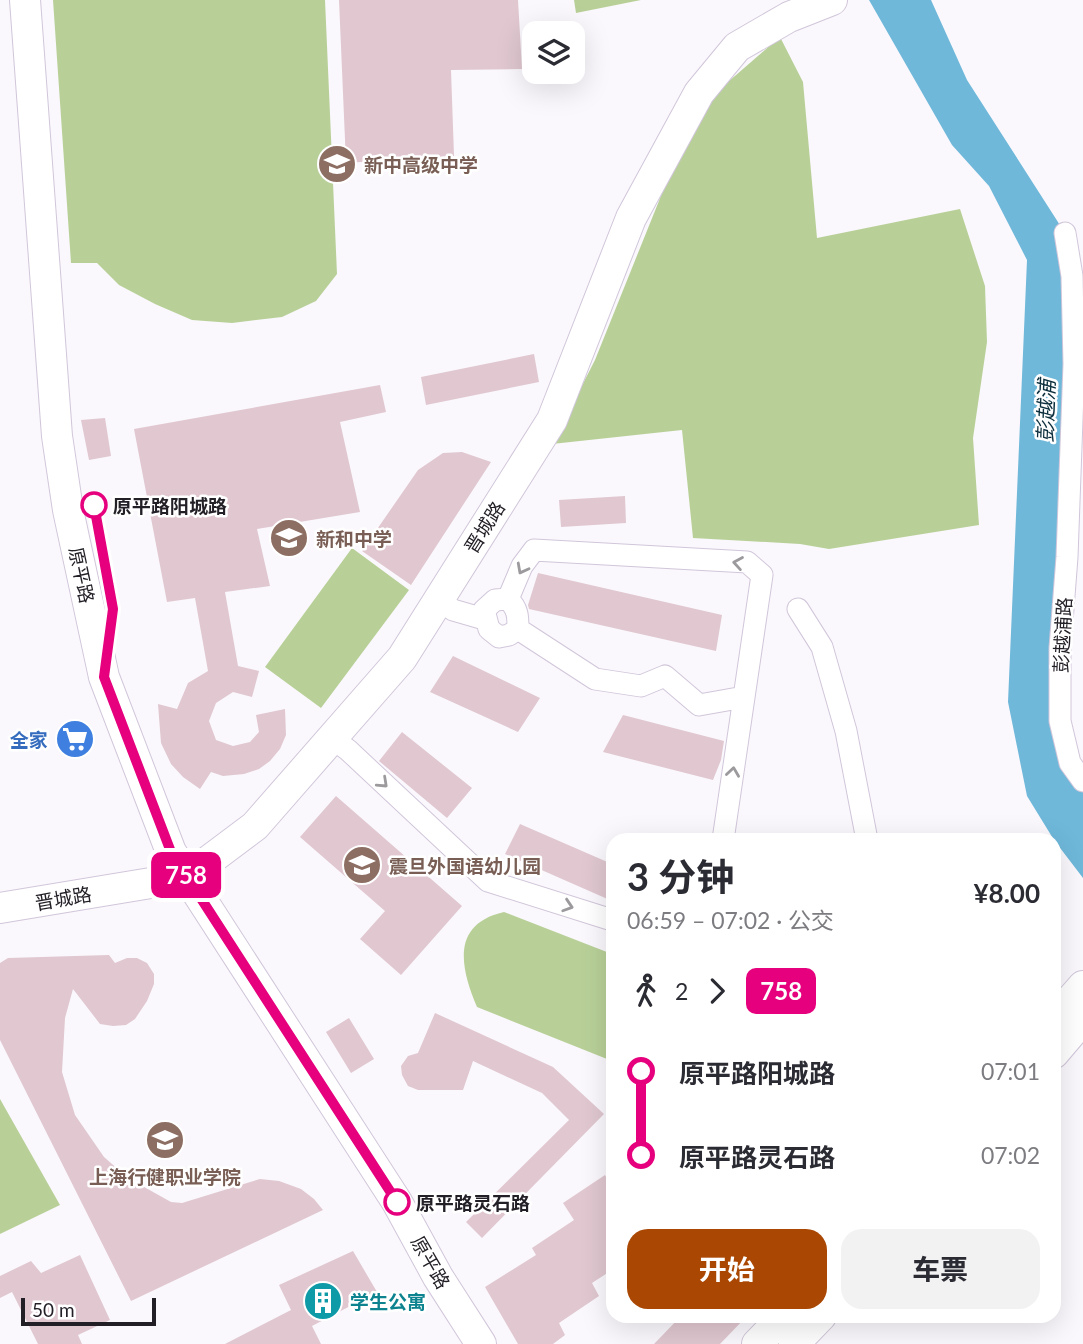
<!DOCTYPE html>
<html lang="zh">
<meta charset="utf-8">
<style>
:root{--surface:#fff;--page:#f2f2f3;--text:#2b2b33;--muted:#7c7c81;--accent:#a94703}
body{margin:0;font-family:Lato,"Noto Sans SC",sans-serif;background:var(--page);color:var(--text);height:100vh;display:flex;flex-direction:column;font-size:26px;white-space:nowrap}
*{box-sizing:border-box;margin:0}
p{font-size:23px;color:var(--muted)}
.icon{flex:none;width:38px;height:38px;fill:none;stroke:currentColor;stroke-width:2;stroke-linecap:round;stroke-linejoin:round}
.map{position:relative;flex:1;overflow:hidden}
.panel{position:absolute;left:606px;top:833px;width:455px;height:490px;display:flex;flex-direction:column;background:var(--surface);border-radius:21px;box-shadow:0 7px 28px #0002}
.panel>*{flex:none}
.badge{padding:0 14px;border-radius:10px;font-size:24px;line-height:46px}
.fabs{position:absolute;left:522px;top:21px;display:grid;gap:14px}
.fabs a{display:grid;place-items:center;width:63px;height:63px;border-radius:14px;background:var(--surface);box-shadow:0 7px 28px #0002;font-size:35px}
.scale{position:absolute;left:21px;bottom:18px;width:135px;box-sizing:border-box;padding-left:7px;border:4px solid #231f26;border-top:0;font-size:19px;line-height:24px;white-space:nowrap;color:#231f26;-webkit-text-stroke:5px #fff;paint-order:stroke}
.map>.badge{position:absolute;translate:-50% -50%;box-shadow:0 0 0 4px #fff}
.legs{display:flex;align-items:center;gap:10px;height:77px;padding:0 21px;font-size:23px}
.legs p{margin-inline-start:auto}
.headline{display:flex;align-items:center;justify-content:space-between;height:119px;padding:0 21px}
h1{font-size:38px;font-weight:700;line-height:52px}
.button{display:flex;gap:14px;margin-top:auto;padding:14px 21px}
.button a{flex:1;height:80px;border-radius:21px;background:var(--accent);color:#fff;font-size:28px;font-weight:700;line-height:80px;text-align:center}
.button a+a{background:var(--page);color:var(--text)}
ul{padding:0 21px;list-style:none}
li{display:flex;align-items:center;gap:24px;height:84px;font-size:26px}
li i{display:grid;place-items:center;width:10px;height:100%;margin:0 9px;background:currentColor}
li i::after{content:'';width:18px;height:18px;margin:-9px;border:5px solid;border-radius:50%;background:var(--surface)}
li p{margin-inline-start:auto}
li:first-child i{background:linear-gradient(#0000 50%,currentColor 0)}
li:last-child i{background:linear-gradient(currentColor 50%,#0000 0)}
.map>svg:first-child{display:block}
</style>
<div class="map">
<svg width="1083" height="1344" viewBox="0 0 1083 1344">
<rect width="100%" height="100%" fill="#faf8fc"/>
<path fill="#b8d098" d="M 53,0 L 325,0 L 337,274 L 316,301 L 282,317 L 232,323 L 192,320 L 155,304 L 119,285 L 97,263 L 71,263 Z
M 574,0 L 641,0 L 576,13 Z
M 780,37 L 803,82 L 817,238 L 960,209 L 985,286 L 987,342 L 973,438 L 979,525 L 829,549 L 800,544 L 693,538 L 682,430 L 552,444 L 595,360 L 669,176 L 713,95 Z
M 352,548 L 409,590 L 321,708 L 265,667 Z
M 504,912 L 612,954 L 612,1061 L 477,1007 C 460,967 451,924 504,912 Z
M 0,1099 L 60,1205 L 0,1234 Z"/>
<path fill="#6fb8da" d="M 869,0 L 931,0 L 967,80 L 1065,233 L 1060,721 L 1083,782 L 1083,878 L 1054,840 L 1027,796 L 1008,702 L 1027,260 L 989,186 L 952,145 Z"/>
<path fill="#e0c7d0" d="M 339,0 L 518,0 L 522,69 L 451,70 L 454,156 L 346,163 Z
M 534,354 L 539,382 L 426,405 L 421,377 Z
M 380,385 L 386,412 L 340,422 L 360,512 L 257,529 L 270,586 L 225,592 L 238,666 L 259,671 L 252,697 L 233,692 L 216,703 L 209,721 L 216,740 L 233,746 L 250,742 L 259,732 L 256,715 L 285,709 L 286,735 L 280,749 L 270,761 L 259,769 L 244,774 L 223,776 L 211,772 L 200,789 L 183,777 L 171,764 L 161,743 L 158,704 L 177,709 L 188,683 L 208,671 L 195,598 L 167,602 L 134,429 Z
M 105,418 L 111,456 L 89,460 L 81,420 Z
M 462,452 L 491,462 L 411,585 L 362,551 L 418,470 L 443,453 Z
M 625,496 L 626,523 L 561,527 L 559,500 Z
M 538,573 L 722,615 L 716,651 L 529,609 L 528,605 Z
M 453,656 L 540,698 L 518,732 L 430,692 Z
M 623,715 L 724,741 L 721,760 L 713,780 L 603,752 Z
M 402,732 L 472,788 L 447,818 L 379,761 Z
M 336,796 L 462,906 L 401,975 L 360,939 L 385,911 L 300,837 Z
M 520,824 L 612,864 L 612,901 L 505,854 Z
M 109,955 L 115,963 L 127,958 L 137,958 L 147,963 L 154,974 L 154,984 L 147,1001 L 135,1019 L 126,1025 L 113,1026 L 100,1024 L 73,989 L 65,1018 L 62,1072 L 75,1115 L 104,1157 L 128,1178 L 171,1202 L 182,1203 L 260,1179 L 279,1181 L 301,1189 L 314,1199 L 323,1210 L 131,1301 L 0,1040 L 0,963 L 8,958 Z
M 435,1013 L 553,1067 L 604,1114 L 482,1238 L 466,1222 L 569,1120 L 542,1093 L 473,1061 L 463,1090 L 418,1090 L 408,1086 L 402,1075 L 401,1066 L 408,1056 L 418,1053 Z
M 349,1018 L 374,1059 L 351,1073 L 326,1032 Z
M 605,1175 L 612,1188 L 612,1270 L 592,1283 L 599,1296 L 559,1323 L 565,1335 L 553,1344 L 518,1344 L 485,1287 L 536,1255 L 532,1248 L 574,1220 L 563,1203 Z
M 353,1251 L 377,1292 L 312,1326 L 321,1344 L 225,1344 L 291,1310 L 279,1285 Z
M 80,1255 L 110,1320 L 78,1335 L 82,1344 L 38,1344 L 12,1292 L 0,1298 L 0,1276 L 31,1261 L 41,1273 Z
M 681,1316 L 747,1316 L 720,1344 L 654,1344 Z"/>
<g fill="none" stroke-linecap="round" stroke-linejoin="round">
<defs>
<path id="street" d="M 1065,233 L 1072,276 L 1074,364 L 1067,557 L 1060,648 L 1060,721 L 1070,763 L 1083,781
M 508,599 L 522,566 L 534,550 L 747,562 L 762,575 L 723,840
M 508,599 C 518,609 518,616 518,629 L 509,635 L 499,637 L 489,629 L 484,610 L 495,600 Z
M 439,600 L 453,610 L 484,619
M 798,609 L 822,647 L 846,731 L 867,840
M 518,629 L 595,679 L 641,686 L 665,676 L 699,705 L 744,697
M 332,738 L 348,750 L 488,881 L 612,920"/>
<path id="secondary" d="M 25,0 L 57,436 L 68,510 L 104,677 L 171,852 L 397,1202 L 438,1277 L 481,1344
M 0,908 L 187,877 L 255,826 L 402,658 L 552,420 L 631,218 L 699,93 L 737,47 L 789,17 L 832,0
M 1054,1019 L 1083,986
M 1054,1053 L 1083,1019
M 757,1344 L 784,1316
M 794,1344 L 821,1316"/>
</defs>
<use href="#street" stroke="#d1c6da" stroke-width="23"/>
<use href="#secondary" stroke="#d1c6da" stroke-width="32"/>
<use href="#street" stroke="#fff" stroke-width="21"/>
<use href="#secondary" stroke="#fff" stroke-width="30"/>
</g>
<defs><path id="oneway-chevron" d="M-2-3.5L2.5 0L-2 3.5" fill="none" stroke-width="1.6" stroke-linecap="round" stroke-linejoin="round" transform="scale(1.75)"/></defs>
<g stroke="#9c9a9d">
<use href="#oneway-chevron" transform="translate(738 563) rotate(-170)"/>
<use href="#oneway-chevron" transform="translate(522 569) rotate(118)"/>
<use href="#oneway-chevron" transform="translate(733 772) rotate(-82)"/>
<use href="#oneway-chevron" transform="translate(383 783) rotate(43)"/>
<use href="#oneway-chevron" transform="translate(568 906) rotate(18)"/>
</g>
<g fill="none" stroke-linecap="round" stroke-linejoin="round">
<defs>
<path id="line-1" d="M 94,505 L 113,609 L 104,677 L 171,852 L 397,1202"/>
</defs>
<use href="#line-1" stroke="#fff" stroke-width="16"/>
<use href="#line-1" stroke="#e6007e" stroke-width="10"/>
</g>
<defs>
<symbol id="school-disc" viewBox="-11 -11 22 22"><circle r="9.5" fill="#8d6e63" stroke="#fff"/><path d="M0-5L7-2L0 1L-7-2ZM-4 1L0 2.5L4 1V4Q0 6-4 4Z" fill="#fff"/></symbol>
<symbol id="supermarket-disc" viewBox="-11 -11 22 22"><circle r="9.5" fill="#3f7fe0" stroke="#fff"/><path d="M-6-5.5h2.5l.6 2H6L4.5 2H-2.5L-4.4-4H-6ZM-1.5 3.2a1.3 1.3 0 1 0 .1 0ZM3 3.2a1.3 1.3 0 1 0 .1 0Z" fill="#fff"/></symbol>
<symbol id="building-disc" viewBox="-11 -11 22 22"><circle r="9.5" fill="#0f9aa8" stroke="#fff"/><path d="M-4-6H4V6H1V3H-1V6H-4ZM-2.5-4.3h1.7v1.8h-1.7ZM.8-4.3h1.7v1.8H.8ZM-2.5-1h1.7V.8h-1.7ZM.8-1h1.7V.8H.8Z" fill="#fff"/></symbol>
</defs>
<g fill-rule="evenodd">
<use href="#school-disc" x="315" y="142" width="44" height="44"/>
<use href="#school-disc" x="267" y="516" width="44" height="44"/>
<use href="#supermarket-disc" x="53" y="717" width="44" height="44"/>
<use href="#school-disc" x="340" y="843" width="44" height="44"/>
<use href="#school-disc" x="143" y="1118" width="44" height="44"/>
<use href="#building-disc" x="301" y="1279" width="44" height="44"/>
</g>
<g fill="#fff" stroke="#e6007e" stroke-width="3.5">
<circle cx="94" cy="505" r="12"/>
<circle cx="397" cy="1202" r="12"/>
</g>
<g text-anchor="middle" dominant-baseline="central" stroke-width="5" stroke-linejoin="round" paint-order="stroke">
<g font-size="19" font-weight="bold" fill="#785e54" stroke="#fff" text-anchor="start">
<text x="364" y="164">新中高级中学</text>
<text x="316" y="538">新和中学</text>
<text x="389" y="865">震旦外国语幼儿园</text>
<text x="165" y="1176" text-anchor="middle">上海行健职业学院</text>
</g>
<g font-size="19" font-weight="bold" fill="#231f26" stroke="#fff" text-anchor="start">
<text x="113" y="505">原平路阳城路</text>
<text x="416" y="1202">原平路灵石路</text>
</g>
<g font-size="19" fill="#231f26" stroke="#fff">
<text transform="translate(484 527) rotate(-58)">晋城路</text>
<text transform="translate(82 575) rotate(78)">原平路</text>
<text transform="translate(1062 635) rotate(-87)">彭越浦路</text>
<text transform="translate(63 898) rotate(-10)">晋城路</text>
<text transform="translate(431 1262) rotate(60)">原平路</text>
</g>
<g font-size="19" font-weight="bold" fill="#366cbe" stroke="#fff" text-anchor="end">
<text x="48" y="739">全家</text>
</g>
<g font-size="19" font-weight="bold" fill="#0d838f" stroke="#fff" text-anchor="start">
<text x="350" y="1301">学生公寓</text>
</g>
<g font-size="21" font-style="italic" fill="#0c2f3d" stroke="#fff">
<text transform="translate(1045 411) rotate(-88)">彭越浦</text>
</g>
</g>
</svg>
<div class="fabs">
<a><svg class="icon" aria-label="layers" viewBox="0 0 24 24"><path d="M12 4l9 5-9 5-9-5zM3 14l9 5 9-5"/></svg></a>
</div>
<div class="scale">50 m</div>
<b class="badge" style="left:186px;top:875px;background:#e6007e;color:#fff">758</b>
<section class="panel">
<div class="headline"><div><h1>3 分钟</h1><p>06:59 – 07:02 · 公交</p></div><b>¥8.00</b></div>
<div class="legs"><svg class="icon" aria-label="walk" viewBox="0 0 24 24"><circle cx="13" cy="4" r="2"/><path d="M13 8l-2 6 4 7M11 14l-3 7M7 12l3-4h3l4 4"/></svg>2<svg class="icon" aria-label="forward" viewBox="0 0 24 24"><path d="M9 5l7 7-7 7"/></svg><b class="badge" style="background:#e6007e;color:#fff">758</b></div>
<ul>
<li><i style="color:#e6007e"></i><b>原平路阳城路</b><p>07:01</p></li>
<li><i style="color:#e6007e"></i><b>原平路灵石路</b><p>07:02</p></li>
</ul>
<div class="button"><a>开始</a><a>车票</a></div>
</section>
</div>
